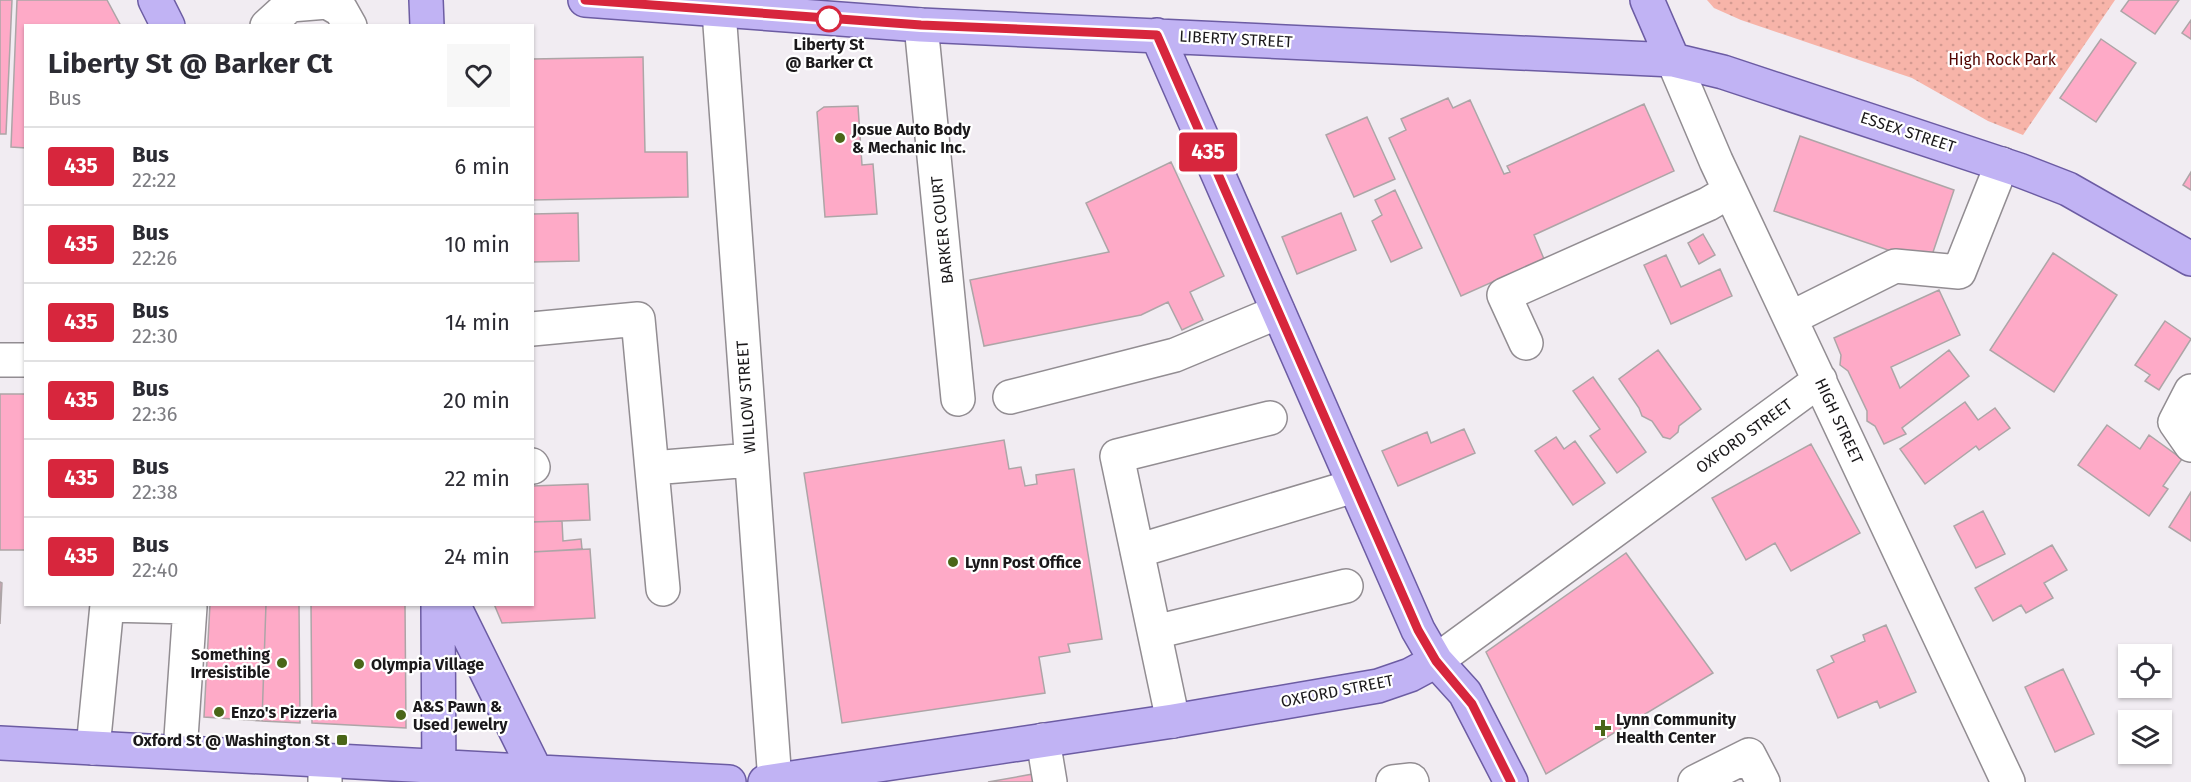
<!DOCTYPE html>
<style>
:root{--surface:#fff;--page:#f7f7f7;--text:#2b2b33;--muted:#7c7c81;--line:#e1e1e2}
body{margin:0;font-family:"Fira Sans",sans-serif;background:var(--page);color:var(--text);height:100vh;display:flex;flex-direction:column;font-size:22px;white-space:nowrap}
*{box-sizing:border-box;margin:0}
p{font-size:20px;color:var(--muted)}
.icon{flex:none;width:33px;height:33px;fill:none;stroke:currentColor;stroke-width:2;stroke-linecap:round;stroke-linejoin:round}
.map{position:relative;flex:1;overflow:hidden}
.panel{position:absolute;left:24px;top:24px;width:510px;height:582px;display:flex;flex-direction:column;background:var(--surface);border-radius:0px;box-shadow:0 2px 4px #0004}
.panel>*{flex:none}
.badge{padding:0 12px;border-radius:4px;font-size:21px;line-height:39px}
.tools{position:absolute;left:2118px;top:644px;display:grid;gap:12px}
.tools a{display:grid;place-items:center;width:54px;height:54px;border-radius:0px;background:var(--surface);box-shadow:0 2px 4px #0004;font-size:30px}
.map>.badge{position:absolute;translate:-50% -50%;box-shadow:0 0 0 3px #fff}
.round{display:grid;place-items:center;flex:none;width:63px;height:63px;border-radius:0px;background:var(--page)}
.head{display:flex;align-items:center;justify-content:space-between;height:102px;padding:0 24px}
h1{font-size:28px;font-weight:700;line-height:45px}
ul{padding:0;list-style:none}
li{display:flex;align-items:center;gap:18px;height:78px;padding:0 24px;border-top:2px solid var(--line)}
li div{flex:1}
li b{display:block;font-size:22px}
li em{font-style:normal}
li .badge{min-width:66px;font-weight:700;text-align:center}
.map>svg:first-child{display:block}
</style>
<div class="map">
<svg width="2191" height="782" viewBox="0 0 2191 782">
<defs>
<pattern id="park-dots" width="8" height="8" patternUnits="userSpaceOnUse" patternTransform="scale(1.5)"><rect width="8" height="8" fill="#f7b4a9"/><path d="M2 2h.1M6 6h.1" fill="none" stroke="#d39a91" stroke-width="1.8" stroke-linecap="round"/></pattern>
</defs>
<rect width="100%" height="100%" fill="#f1ecf2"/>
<path fill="url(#park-dots)" d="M 1707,0 L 2115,0 L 2023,135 L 1988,121 L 1912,78 L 1741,20 L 1714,8 Z"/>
<path fill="#feaac7" stroke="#ada5a7" stroke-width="1.5" d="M 0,0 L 12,0 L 6,134 L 0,134 Z
M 17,0 L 107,0 L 121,26 L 26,26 L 26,148 L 11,147 Z
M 2129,0 L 2179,0 L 2155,34 L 2121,11 Z
M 2191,20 L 2191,39 L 2182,33 Z
M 2101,39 L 2136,63 L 2096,122 L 2060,98 Z
M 643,57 L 645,152 L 687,152 L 688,197 L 532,200 L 532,59 Z
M 1448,98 L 1453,108 L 1470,100 L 1504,174 L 1510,172 L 1507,166 L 1644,104 L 1674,171 L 1534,235 L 1544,259 L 1461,296 L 1389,138 L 1406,130 L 1401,119 Z
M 858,106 L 862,165 L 873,164 L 877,214 L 825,217 L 817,112 L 824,107 Z
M 1367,117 L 1395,179 L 1354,197 L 1326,135 Z
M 1800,136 L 1954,190 L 1929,264 L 1774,211 Z
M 1171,162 L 1224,276 L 1190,292 L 1203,320 L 1182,330 L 1168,302 L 1141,315 L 984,346 L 970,280 L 1109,252 L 1086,203 Z
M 2191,172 L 2191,190 L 2183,185 Z
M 1395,190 L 1422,248 L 1391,262 L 1372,221 L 1382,215 L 1375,200 Z
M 578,213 L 579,261 L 532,262 L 532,214 Z
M 1341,213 L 1356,250 L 1297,274 L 1282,237 Z
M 1703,234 L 1715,255 L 1699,264 L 1688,243 Z
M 2053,253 L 2117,295 L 2054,392 L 1990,350 Z
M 1666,255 L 1681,287 L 1720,269 L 1732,296 L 1671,324 L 1644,265 Z
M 1939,290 L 1960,335 L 1891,367 L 1900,388 L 1949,350 L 1969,376 L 1902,428 L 1906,434 L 1884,444 L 1875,426 L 1867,421 L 1867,411 L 1848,371 L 1840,365 L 1841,355 L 1834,338 Z
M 2165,321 L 2191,339 L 2159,390 L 2145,381 L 2150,375 L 2135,365 Z
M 1658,350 L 1701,409 L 1679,426 L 1678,432 L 1670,439 L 1663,437 L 1652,421 L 1642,416 L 1639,408 L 1619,379 Z
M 1593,377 L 1646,452 L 1617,473 L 1590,436 L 1600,429 L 1573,391 Z
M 0,394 L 26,394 L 26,550 L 0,550 Z
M 1965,402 L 1978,420 L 1995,408 L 2010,428 L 1979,450 L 1976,446 L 1925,484 L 1900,449 Z
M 2107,425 L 2140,449 L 2149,435 L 2182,459 L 2163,486 L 2168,489 L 2149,516 L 2078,465 Z
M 1464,429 L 1475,453 L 1398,486 L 1382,451 L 1427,432 L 1431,443 Z
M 1556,437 L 1564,449 L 1575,441 L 1605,483 L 1573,505 L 1535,451 Z
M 1004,440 L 1009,469 L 1021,467 L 1025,486 L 1037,484 L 1036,475 L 1074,469 L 1102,639 L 1068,644 L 1070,652 L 1039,657 L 1045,693 L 842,723 L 804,473 Z
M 1811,444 L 1860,533 L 1791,571 L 1775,543 L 1746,560 L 1712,498 Z
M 588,484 L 590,520 L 532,522 L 532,486 Z
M 2191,492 L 2191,541 L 2169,527 Z
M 1983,511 L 2005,554 L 1976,568 L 1954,526 Z
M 562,521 L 563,541 L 581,539 L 582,549 L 532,552 L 532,522 Z
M 2052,545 L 2067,570 L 2044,583 L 2053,598 L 2026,613 L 2021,605 L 1993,621 L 1975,588 Z
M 590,549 L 595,618 L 502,623 L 494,604 L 532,604 L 532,552 Z
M 1626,553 L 1713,673 L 1546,774 L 1486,652 Z
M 0,582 L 2,583 L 0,624 Z
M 210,604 L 266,604 L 262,721 L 204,717 Z
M 266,604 L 299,604 L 300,723 L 262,721 Z
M 311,604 L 405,604 L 406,728 L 312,723 Z
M 1886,625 L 1916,692 L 1880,708 L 1877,701 L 1838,718 L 1817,670 L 1834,662 L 1831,656 L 1865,641 L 1863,635 Z
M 2063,669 L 2094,734 L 2055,752 L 2025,687 Z
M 1033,774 L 1034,782 L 988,782 Z"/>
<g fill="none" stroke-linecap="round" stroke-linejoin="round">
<defs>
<path id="minor" d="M 719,11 L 775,782
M 921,25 L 958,399
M 267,26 L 290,5 L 327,2 L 341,10 L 350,26
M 1673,60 L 1716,161 L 2008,782
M 1791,318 L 1895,266 L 1959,272 L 2002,164
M 532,329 L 638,319 L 663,589
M 1526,343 L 1504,295 L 1708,204 L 1730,191
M 0,360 L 26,360
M 2191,391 L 2175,422 L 2191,445
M 1010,397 L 1175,355 L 1278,312
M 532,465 L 533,467
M 652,468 L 751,460
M 1137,551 L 1354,486
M 1155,632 L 1346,586
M 1436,661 L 1820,380
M 1173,721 L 1117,456 L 1270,418
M 1043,740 L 1050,782
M 93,748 L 107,605 L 190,607 L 180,752
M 325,782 L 325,760
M 1393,782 L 1411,780 L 1412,782
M 1695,782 L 1749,755 L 1763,782"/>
<path id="major" d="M 155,0 L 168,26
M 426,0 L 427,26
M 585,0 L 921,25 L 1673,60 L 1723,72 L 2019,170 L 2068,189 L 2191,259
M 1647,0 L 1673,60
M 1157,35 L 1418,630 L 1436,661 L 1465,693 L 1511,782
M 438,604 L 439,782
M 453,604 L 541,782
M 0,743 L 729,782
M 765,782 L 1173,721 L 1378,686 L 1410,675 L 1436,661"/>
</defs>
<use href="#minor" stroke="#928d92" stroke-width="36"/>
<use href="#major" stroke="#6c5ca3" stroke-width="36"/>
<use href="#minor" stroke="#fff" stroke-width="33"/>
<use href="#major" stroke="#c1b3f4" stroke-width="33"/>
</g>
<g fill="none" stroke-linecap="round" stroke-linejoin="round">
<defs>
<path id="line" d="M 585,0 L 921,25 L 1157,35 L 1418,630 L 1436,661 L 1472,704 L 1511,782"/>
</defs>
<use href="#line" stroke="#fff" stroke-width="14"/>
<use href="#line" stroke="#d7263d" stroke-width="9"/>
</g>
<circle fill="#fff" stroke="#d7263d" stroke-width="3" cx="829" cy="19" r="12"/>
<g fill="#4a6618" stroke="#fff" stroke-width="2">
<circle cx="840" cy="138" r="6"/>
<circle cx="953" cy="562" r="6"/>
<circle cx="282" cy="663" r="6"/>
<circle cx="359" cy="664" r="6"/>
<circle cx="219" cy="712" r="6"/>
<circle cx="401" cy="715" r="6"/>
<path d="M1600 719h6v6h6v6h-6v6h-6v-6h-6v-6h6z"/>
<rect x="336" y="734" width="12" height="12" rx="3"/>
</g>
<g text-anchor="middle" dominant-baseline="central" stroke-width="4.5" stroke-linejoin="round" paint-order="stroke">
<g font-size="16" fill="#1b191b" stroke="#fff">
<text transform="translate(1236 39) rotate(3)">LIBERTY STREET</text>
<text transform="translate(1908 132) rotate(18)">ESSEX STREET</text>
<text transform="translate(942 230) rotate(-96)">BARKER COURT</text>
<text transform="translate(746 397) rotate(-94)">WILLOW STREET</text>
<text transform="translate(1839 421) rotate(65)">HIGH STREET</text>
<text transform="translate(1744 436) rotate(-36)">OXFORD STREET</text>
<text transform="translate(1337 691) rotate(-11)">OXFORD STREET</text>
</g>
<g font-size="16" font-weight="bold" fill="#1b191b" stroke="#fff">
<text x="829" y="44">Liberty St<tspan x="829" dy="18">@ Barker Ct</tspan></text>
</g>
<g font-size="16" fill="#520603" stroke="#fff">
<text x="2002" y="59">High Rock Park</text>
</g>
<g font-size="16" font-weight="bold" fill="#1b191b" stroke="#fff" text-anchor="start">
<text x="852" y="129">Josue Auto Body<tspan x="852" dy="18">&amp; Mechanic Inc.</tspan></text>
<text x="965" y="562">Lynn Post Office</text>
<text x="270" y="654" text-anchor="end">Something<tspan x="270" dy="18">Irresistible</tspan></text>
<text x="371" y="664">Olympia Village</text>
<text x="413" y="706">A&amp;S Pawn &amp;<tspan x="413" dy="18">Used Jewelry</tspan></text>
<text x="231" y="712">Enzo's Pizzeria</text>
<text x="1616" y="719">Lynn Community<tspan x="1616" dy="18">Health Center</tspan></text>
<text x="330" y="740" text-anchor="end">Oxford St @ Washington St</text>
</g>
</g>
</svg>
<div class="tools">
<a><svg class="icon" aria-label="locate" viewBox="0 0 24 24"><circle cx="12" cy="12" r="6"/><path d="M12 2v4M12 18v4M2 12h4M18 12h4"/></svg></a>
<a><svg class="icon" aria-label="layers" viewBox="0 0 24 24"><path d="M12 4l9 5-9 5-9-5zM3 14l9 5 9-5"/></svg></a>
</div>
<b class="badge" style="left:1208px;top:152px;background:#d7263d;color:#fff">435</b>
<section class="panel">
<div class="head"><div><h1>Liberty St @ Barker Ct</h1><p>Bus</p></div><a class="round"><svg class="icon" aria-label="heart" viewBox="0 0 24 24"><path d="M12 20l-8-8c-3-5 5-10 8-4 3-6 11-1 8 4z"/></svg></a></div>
<ul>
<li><span class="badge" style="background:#d7263d;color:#fff">435</span><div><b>Bus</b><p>22:22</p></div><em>6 min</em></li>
<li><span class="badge" style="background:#d7263d;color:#fff">435</span><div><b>Bus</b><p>22:26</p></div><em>10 min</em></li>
<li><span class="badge" style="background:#d7263d;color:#fff">435</span><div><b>Bus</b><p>22:30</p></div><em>14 min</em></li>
<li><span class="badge" style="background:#d7263d;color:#fff">435</span><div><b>Bus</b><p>22:36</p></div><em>20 min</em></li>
<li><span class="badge" style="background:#d7263d;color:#fff">435</span><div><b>Bus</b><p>22:38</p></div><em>22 min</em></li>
<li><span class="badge" style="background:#d7263d;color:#fff">435</span><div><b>Bus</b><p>22:40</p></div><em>24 min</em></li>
</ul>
</section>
</div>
